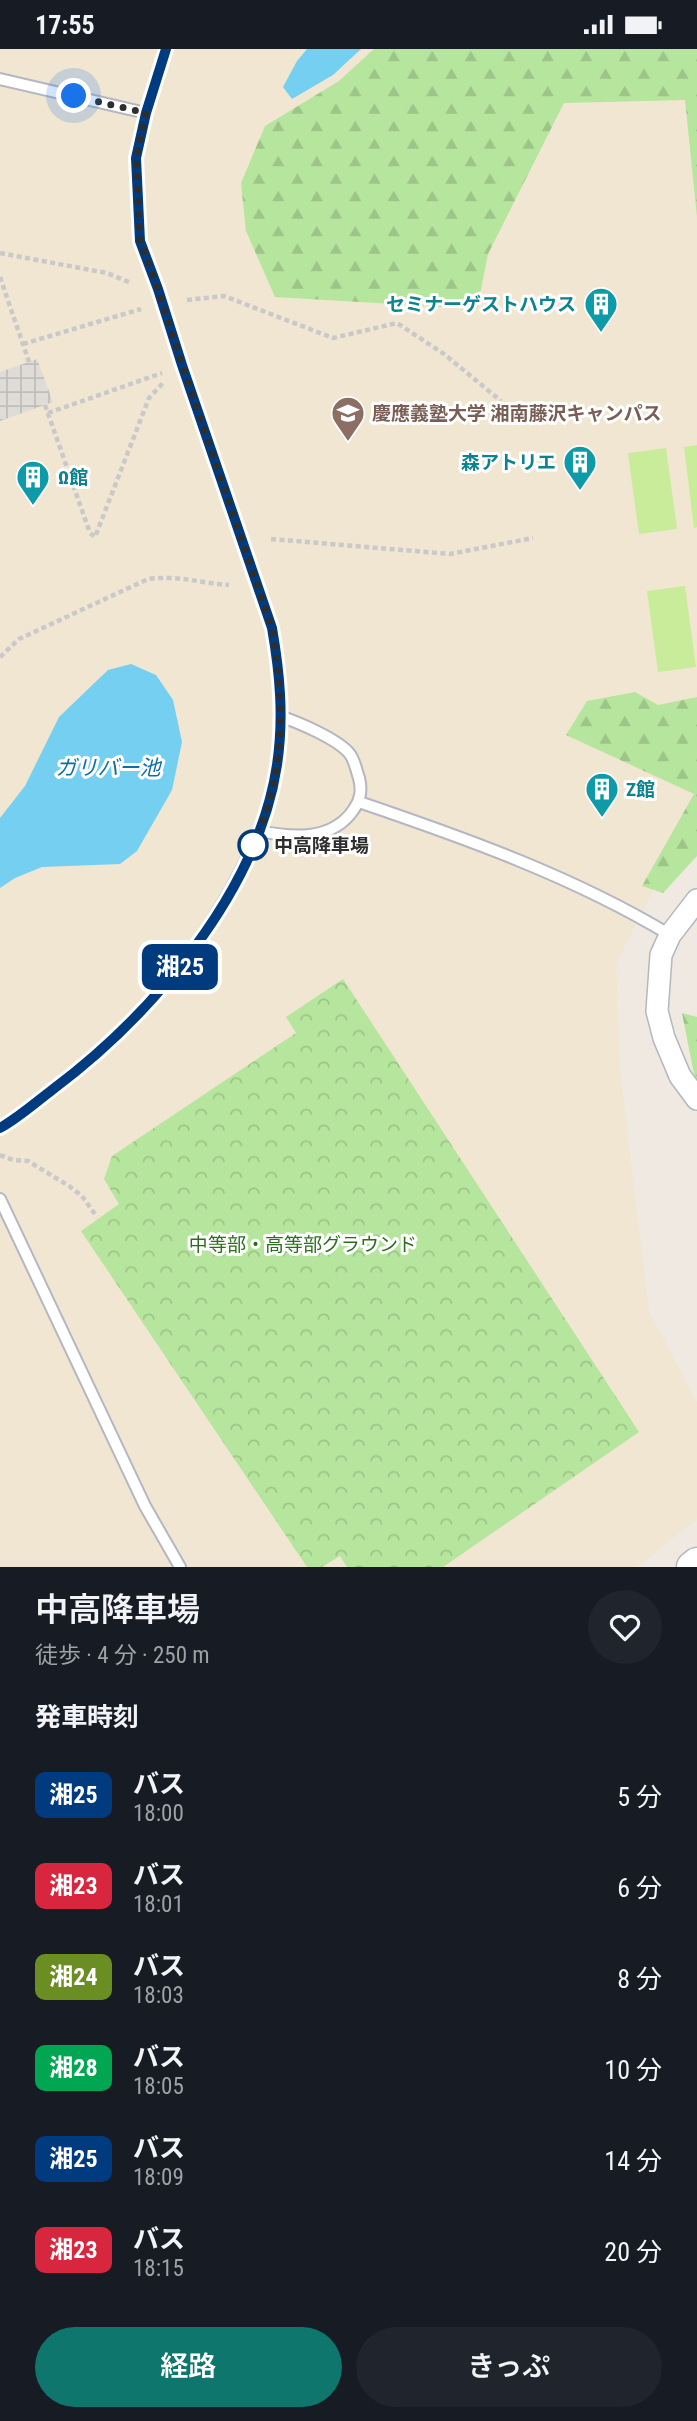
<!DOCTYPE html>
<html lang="ja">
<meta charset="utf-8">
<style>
:root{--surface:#171b24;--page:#20242c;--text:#f1f3f6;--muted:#9ea1a6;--accent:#0f766e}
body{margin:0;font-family:"Roboto Condensed","Noto Sans JP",sans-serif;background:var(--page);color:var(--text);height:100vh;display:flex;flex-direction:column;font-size:26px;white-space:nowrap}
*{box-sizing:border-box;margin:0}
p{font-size:23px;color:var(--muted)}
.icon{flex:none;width:38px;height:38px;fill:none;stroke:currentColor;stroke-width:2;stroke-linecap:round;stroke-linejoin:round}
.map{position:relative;height:1518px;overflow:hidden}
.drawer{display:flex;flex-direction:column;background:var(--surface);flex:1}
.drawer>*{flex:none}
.badge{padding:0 14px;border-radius:10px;font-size:24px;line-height:46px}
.you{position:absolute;width:35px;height:35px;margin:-18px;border:5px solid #fff;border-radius:50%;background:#1a73e8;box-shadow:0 0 0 10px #1a73e833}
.map>.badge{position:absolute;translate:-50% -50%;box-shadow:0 0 0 4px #fff}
h2{padding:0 35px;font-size:26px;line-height:63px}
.round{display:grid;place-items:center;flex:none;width:74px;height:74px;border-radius:37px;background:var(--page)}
.headline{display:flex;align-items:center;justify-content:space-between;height:119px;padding:0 35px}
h1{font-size:33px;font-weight:600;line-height:52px}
.action{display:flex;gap:14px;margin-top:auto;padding:14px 35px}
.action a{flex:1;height:80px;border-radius:42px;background:var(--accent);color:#fff;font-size:28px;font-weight:600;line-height:80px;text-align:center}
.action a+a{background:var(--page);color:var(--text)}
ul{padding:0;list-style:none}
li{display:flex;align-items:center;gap:21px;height:91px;padding:0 35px}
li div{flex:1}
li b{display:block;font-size:26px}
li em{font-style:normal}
li .badge{min-width:77px;font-weight:700;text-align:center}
.status{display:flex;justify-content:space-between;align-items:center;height:49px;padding:0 35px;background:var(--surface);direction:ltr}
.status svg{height:19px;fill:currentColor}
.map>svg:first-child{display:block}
</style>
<div class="status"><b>17:55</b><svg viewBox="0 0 49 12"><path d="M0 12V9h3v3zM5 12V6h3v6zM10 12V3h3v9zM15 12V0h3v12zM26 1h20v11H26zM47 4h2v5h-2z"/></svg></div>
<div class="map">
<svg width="697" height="1518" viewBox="0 0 697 1518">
<defs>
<pattern id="forest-firs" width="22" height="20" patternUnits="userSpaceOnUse" patternTransform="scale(1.75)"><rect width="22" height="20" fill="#b6e59e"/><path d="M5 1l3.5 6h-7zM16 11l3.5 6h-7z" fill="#9dc588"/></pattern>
<pattern id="park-crowns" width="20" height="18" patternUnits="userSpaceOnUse" patternTransform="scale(1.75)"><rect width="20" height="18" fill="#b6e59e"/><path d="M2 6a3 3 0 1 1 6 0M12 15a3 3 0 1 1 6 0" fill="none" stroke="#9dc588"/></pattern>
<pattern id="plaza-grid" width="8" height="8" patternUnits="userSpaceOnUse" patternTransform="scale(1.75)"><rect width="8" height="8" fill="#dfdcd8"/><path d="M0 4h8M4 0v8" fill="none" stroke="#c0bdba"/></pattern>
</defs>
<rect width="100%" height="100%" fill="#efe9e1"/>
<path fill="#f0e6d1" d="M 0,0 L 697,0 L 697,788 L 658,832 L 616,915 L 620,1021 L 649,1263 L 697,1353 L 697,1470 L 637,1518 L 0,1518 Z"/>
<path fill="url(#forest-firs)" d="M 374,0 L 697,0 L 697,168 L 685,51 L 564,54 L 488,205 L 477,260 L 275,248 L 246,182 L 241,134 L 265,77 L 339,32 Z
M 635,643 L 658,656 L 697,648 L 697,807 L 663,844 L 642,837 L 694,745 L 566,686 L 587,652 Z
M 682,964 L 697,968 L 697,1036 L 696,1035 Z"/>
<path fill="url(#park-crowns)" d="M 343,930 L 639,1383 L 443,1518 L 347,1518 L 340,1507 L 322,1518 L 307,1518 L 81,1182 L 119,1155 L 104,1130 L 112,1107 L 296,984 L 286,968 Z"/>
<path fill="#c9ec9a" d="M 697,396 L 697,478 L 694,479 L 684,398 Z
M 666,399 L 677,480 L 639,485 L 628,404 Z
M 685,537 L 696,618 L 658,623 L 647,542 Z"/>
<path fill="url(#plaza-grid)" d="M 37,310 L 53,353 L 0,372 L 0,323 Z"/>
<path fill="#75cff0" d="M 307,0 L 361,0 L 333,26 L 292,50 L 283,38 L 297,12 Z
M 131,615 L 156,626 L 173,651 L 182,693 L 172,741 L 137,802 L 120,815 L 42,818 L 15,829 L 0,839 L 0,769 L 25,737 L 59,668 L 108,621 Z"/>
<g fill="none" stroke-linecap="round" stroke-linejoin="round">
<defs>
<path id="lane" d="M 0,30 L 146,64
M 359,753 C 465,789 574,828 670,886
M 260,782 C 293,789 333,792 354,760 C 361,750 362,741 359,729 C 356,721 355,711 349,704 C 337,690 300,674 282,668
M 0,1079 C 18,1069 35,1054 52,1041 C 128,984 184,923 231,840 C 247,811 262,780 270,747 C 285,687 282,639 272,578 L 182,316 L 158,240 L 140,192 L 136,109 L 146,64 L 166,0
M 0,1150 L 145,1457 L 180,1518"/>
<path id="street" d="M 697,851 L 670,886 L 661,906 L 657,962 L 664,989 L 680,1027 L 697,1050"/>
<path id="secondary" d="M 692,1518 L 697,1514"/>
</defs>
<use href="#lane" stroke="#b4b7c1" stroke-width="14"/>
<use href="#street" stroke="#b4b7c1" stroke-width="24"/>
<use href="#secondary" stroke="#b4b7c1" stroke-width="33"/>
<path stroke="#c9c9c9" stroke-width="4.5" stroke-dasharray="5 3.5" stroke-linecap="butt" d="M 0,204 L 107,224 L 131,234
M 0,228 L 29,313
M 187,251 L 224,247 L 333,289 L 397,274 L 444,305 L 501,352
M 23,295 L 141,260
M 45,356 L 90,484 L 95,488 L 149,349 L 165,332
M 48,364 L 162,324
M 271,490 L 450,505 L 533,489
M 0,608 L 19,590 L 148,530 C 180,526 199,534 229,536
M 0,1106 L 13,1111 L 28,1112 L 69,1137 L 82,1147 L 97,1168"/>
<use href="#lane" stroke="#fff" stroke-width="10"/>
<use href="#street" stroke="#fff" stroke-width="21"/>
<use href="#secondary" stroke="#fff" stroke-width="30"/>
</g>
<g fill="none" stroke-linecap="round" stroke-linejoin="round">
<defs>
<path id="line" d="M 0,1079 C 18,1069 35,1054 52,1041 C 151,967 258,843 277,716 C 284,669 280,625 272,579 L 182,316 L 158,240 L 140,192 L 136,109 L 146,64 L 166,0"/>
</defs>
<use href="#line" stroke="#fff" stroke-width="16"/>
<use href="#line" stroke="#003b80" stroke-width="10"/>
<path stroke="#2e2e2e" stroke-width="7" stroke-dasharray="0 12.6" d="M 74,47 L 146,64 L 136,109 L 140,192 L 158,240 L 182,316 L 272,579 C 285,660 286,729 249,805 L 253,796"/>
</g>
<defs>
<symbol id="building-pin" viewBox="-11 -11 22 30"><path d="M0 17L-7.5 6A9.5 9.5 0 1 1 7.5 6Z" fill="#0f9aa8" stroke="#fff"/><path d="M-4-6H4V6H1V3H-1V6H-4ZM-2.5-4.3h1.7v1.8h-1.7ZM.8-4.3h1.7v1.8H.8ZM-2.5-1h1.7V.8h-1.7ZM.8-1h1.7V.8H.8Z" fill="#fff"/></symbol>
<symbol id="university-pin" viewBox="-11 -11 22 30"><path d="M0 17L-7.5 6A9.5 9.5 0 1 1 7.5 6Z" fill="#8d6e63" stroke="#fff"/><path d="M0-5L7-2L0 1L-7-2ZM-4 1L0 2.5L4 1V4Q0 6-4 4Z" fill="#fff"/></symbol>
</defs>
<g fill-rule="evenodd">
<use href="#building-pin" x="582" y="236" width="38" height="52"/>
<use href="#university-pin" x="329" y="345" width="38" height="52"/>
<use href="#building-pin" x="561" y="394" width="38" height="52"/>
<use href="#building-pin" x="14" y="409" width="38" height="52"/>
<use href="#building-pin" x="583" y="721" width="38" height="52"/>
</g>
<circle fill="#fff" stroke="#003b80" stroke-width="3.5" cx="253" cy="796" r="14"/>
<g text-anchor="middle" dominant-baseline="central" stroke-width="6" stroke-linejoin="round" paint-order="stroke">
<g font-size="19" font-weight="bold" fill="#0d838f" stroke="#fff" text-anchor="end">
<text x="576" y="255">セミナーゲストハウス</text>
<text x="556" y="413">森アトリエ</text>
<text x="58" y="428" text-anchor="start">Ω館</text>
<text x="626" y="740" text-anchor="start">Ζ館</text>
</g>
<g font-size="19" font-weight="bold" fill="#785e54" stroke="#fff" text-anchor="start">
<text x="372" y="364">慶應義塾大学 湘南藤沢キャンパス</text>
</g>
<g font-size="19" font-weight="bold" fill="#2e2e2e" stroke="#fff" text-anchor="start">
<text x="274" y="796">中高降車場</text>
</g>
<g font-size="19" fill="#2c6e1b" stroke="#fff">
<text x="303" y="1195">中等部・高等部グラウンド</text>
</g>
<g font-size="21" font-style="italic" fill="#0d6fa3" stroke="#fff">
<text x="108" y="719">ガリバー池</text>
</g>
</g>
</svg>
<div class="you" style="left:74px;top:47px"></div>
<b class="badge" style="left:180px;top:918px;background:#003b80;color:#fff">湘25</b>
</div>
<section class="drawer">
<div class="headline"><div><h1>中高降車場</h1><p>徒歩 · 4 分 · 250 m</p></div><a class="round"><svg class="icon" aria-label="heart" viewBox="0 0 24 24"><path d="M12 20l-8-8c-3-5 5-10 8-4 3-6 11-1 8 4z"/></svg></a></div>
<h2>発車時刻</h2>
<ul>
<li><span class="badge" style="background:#003b80;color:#fff">湘25</span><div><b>バス</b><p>18:00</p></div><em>5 分</em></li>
<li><span class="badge" style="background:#d7263d;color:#fff">湘23</span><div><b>バス</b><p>18:01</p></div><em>6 分</em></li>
<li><span class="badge" style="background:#6b8e23;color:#fff">湘24</span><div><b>バス</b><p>18:03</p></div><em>8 分</em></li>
<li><span class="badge" style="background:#00a651;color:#fff">湘28</span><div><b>バス</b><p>18:05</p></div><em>10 分</em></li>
<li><span class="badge" style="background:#003b80;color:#fff">湘25</span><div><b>バス</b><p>18:09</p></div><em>14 分</em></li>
<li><span class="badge" style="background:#d7263d;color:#fff">湘23</span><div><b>バス</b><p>18:15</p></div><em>20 分</em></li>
</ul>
<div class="action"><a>経路</a><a>きっぷ</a></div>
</section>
